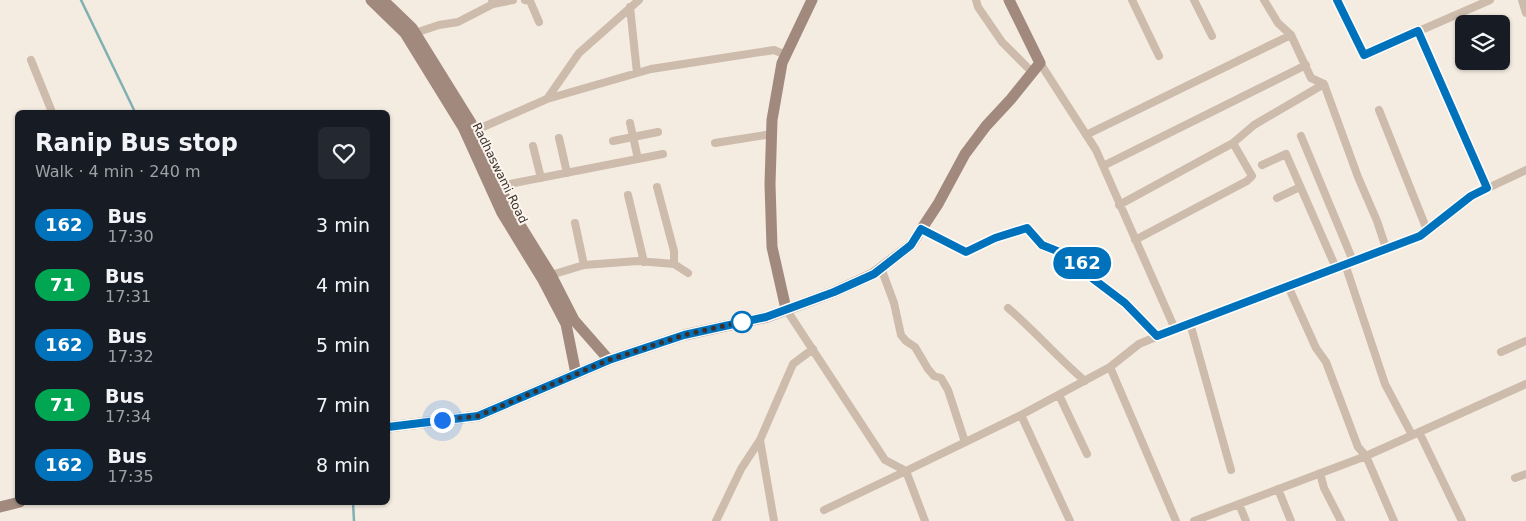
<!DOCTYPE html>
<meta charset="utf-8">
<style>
:root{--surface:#171b24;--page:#242831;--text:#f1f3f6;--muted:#9ea1a6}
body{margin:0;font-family:"DejaVu Sans",sans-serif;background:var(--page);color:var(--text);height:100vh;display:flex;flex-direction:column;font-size:19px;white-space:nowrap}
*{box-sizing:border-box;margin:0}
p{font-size:16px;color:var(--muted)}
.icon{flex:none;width:28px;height:28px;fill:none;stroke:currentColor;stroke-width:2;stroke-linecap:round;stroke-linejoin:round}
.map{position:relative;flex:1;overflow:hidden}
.panel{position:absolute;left:15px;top:110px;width:375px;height:395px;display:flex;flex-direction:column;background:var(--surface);border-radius:8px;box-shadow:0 1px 4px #0004}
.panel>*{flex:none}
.badge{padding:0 10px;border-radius:16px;font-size:18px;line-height:32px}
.controls{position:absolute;left:1455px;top:15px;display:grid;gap:10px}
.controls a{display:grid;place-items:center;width:55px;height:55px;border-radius:8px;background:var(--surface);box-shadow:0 1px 4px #0004;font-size:25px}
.you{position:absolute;width:25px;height:25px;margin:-12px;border:4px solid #fff;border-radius:50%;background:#1a73e8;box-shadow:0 0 0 8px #1a73e833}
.map>.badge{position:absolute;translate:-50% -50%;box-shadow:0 0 0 2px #fff}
.round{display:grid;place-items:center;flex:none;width:52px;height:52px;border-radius:8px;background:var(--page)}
.overview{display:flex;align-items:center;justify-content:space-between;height:85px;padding:0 20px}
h1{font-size:24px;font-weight:700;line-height:38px}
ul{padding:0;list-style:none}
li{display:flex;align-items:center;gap:15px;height:60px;padding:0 20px}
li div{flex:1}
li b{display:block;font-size:19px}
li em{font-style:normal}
li .badge{min-width:55px;font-weight:700;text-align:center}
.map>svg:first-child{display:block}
</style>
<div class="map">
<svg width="1526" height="521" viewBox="0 0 1526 521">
<rect width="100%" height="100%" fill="#f4ebe1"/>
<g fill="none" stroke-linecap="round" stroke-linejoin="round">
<path stroke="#7fb0b2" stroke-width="2.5" d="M 81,0 L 135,112
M 353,502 L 354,521"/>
<path stroke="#cdbbac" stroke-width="8" d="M 525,0 L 530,1 L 539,22
M 976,0 L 978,7 L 1002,42 L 1033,73
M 1132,0 L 1159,56
M 1194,0 L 1212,36
M 1264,0 L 1278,23 L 1291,35 L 1311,78 L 1324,84 L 1358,177 L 1377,221 L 1386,248
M 1337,0 L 1364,55 L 1490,0
M 1522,0 L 1526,13
M 493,4 L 513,0
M 630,7 L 637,73
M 1418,31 L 1487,188
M 415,33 L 439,25 L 458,22 L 493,4 L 492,0
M 31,60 L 52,112
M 1040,63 L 1096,150 L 1175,329 L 1420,235 L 1471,196 L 1526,170
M 547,99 L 651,69 L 774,50 L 786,55
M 1379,110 L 1427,230
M 630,123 L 638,159
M 474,131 L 547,99 L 579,53 L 639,0
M 1086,135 L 1291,35
M 1301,136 L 1353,261
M 559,138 L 567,173
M 613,141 L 658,132
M 715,143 L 772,134
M 533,146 L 541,178
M 1262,165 L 1286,154 L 1336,268
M 1103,166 L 1306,65
M 499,186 L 663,154
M 657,187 L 674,251 L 674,264
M 628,195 L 644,262
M 1277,198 L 1300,187
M 1119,205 L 1233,143 L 1254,125 L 1324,84
M 575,223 L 584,265
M 921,229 L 966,252 L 995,238 L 1027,228 L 1041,245 L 1080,260 L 1088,275 L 1125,303 L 1157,336
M 1135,240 L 1247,181 L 1252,176 L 1233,143
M 1345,264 L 1385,384 L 1412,435
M 881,268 L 894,303 L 901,335 L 906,341 L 915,347 L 928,369 L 934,376 L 941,378 L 948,390 L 965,442
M 551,275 L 584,265 L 638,261 L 674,264 L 688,273
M 1288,286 L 1316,348 L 1326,362 L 1358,447 L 1366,456 L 1394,521
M 1008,308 C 1035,331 1058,358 1085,381
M 786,309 L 885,460 L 906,471 L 1021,415 L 1110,367 L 1139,344 L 1175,329
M 1190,323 L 1231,470
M 1501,352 L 1526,341
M 1110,367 L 1176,521
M 1059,395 L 1087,454
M 1021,415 L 1070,521
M 1419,432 L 1462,521
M 760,440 L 774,521
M 1320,473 L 1324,488 L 1341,521
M 1515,478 L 1526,474
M 1278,489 L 1291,521
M 1239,504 L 1246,521
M 824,510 L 906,471 L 925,521
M 716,521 L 741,469 L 760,440 L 793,364 L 813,349
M 1194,521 L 1366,456 L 1526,384"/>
<path stroke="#a18a7d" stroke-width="11" d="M 371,0 L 405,33 L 463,127 L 502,213 L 543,280 L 566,324 L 576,374
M 383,0 L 412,28 L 471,123 L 510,209 L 551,275 L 574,320 L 609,360
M 786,309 L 772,247 L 770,184 L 772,120 L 782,63 L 812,0
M 388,427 L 478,416 L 609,360 L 684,335 L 767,317 L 834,292 L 873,274 L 911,245 L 938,204 L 965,154 L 986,126 L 1011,99 L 1040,63 L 1009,0
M 0,507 L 20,502"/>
</g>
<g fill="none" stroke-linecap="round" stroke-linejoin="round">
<defs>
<path id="line" d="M 388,427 L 478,416 L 609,360 L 684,335 L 766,317 L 834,292 L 874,274 L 911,245 L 921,229 L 966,252 L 995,238 L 1027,228 L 1042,245 L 1080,260 L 1088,275 L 1125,303 L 1157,336 L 1420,236 L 1471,196 L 1487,188 L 1418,31 L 1364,55 L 1337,0"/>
</defs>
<use href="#line" stroke="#fff" stroke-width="11"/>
<use href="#line" stroke="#0072bc" stroke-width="8"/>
<path stroke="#3b302b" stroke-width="5" stroke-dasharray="0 9" d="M 442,420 L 478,416 L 609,360 L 684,335 L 750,320 L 742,322"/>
</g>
<circle fill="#fff" stroke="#0072bc" stroke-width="2.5" cx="742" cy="322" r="10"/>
<g text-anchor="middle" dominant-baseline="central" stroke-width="4" stroke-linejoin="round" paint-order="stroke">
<g font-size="12" fill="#3b302b" stroke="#fbf5ee">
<text transform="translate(500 173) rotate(64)">Radhaswami Road</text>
</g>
</g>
</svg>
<div class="controls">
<a><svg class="icon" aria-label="layers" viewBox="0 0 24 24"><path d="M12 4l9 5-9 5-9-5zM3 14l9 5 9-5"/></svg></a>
</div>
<div class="you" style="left:442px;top:420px"></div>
<b class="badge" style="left:1082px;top:263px;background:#0072bc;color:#fff">162</b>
<section class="panel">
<div class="overview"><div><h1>Ranip Bus stop</h1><p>Walk · 4 min · 240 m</p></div><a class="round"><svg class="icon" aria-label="heart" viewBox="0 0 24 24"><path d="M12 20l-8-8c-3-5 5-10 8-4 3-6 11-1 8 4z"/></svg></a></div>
<ul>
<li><span class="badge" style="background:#0072bc;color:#fff">162</span><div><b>Bus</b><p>17:30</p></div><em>3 min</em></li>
<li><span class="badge" style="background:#00a651;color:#fff">71</span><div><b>Bus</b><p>17:31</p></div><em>4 min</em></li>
<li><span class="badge" style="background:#0072bc;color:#fff">162</span><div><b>Bus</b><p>17:32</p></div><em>5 min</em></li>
<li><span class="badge" style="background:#00a651;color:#fff">71</span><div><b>Bus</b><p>17:34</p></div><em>7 min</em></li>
<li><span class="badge" style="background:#0072bc;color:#fff">162</span><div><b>Bus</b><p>17:35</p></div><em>8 min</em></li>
</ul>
</section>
</div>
